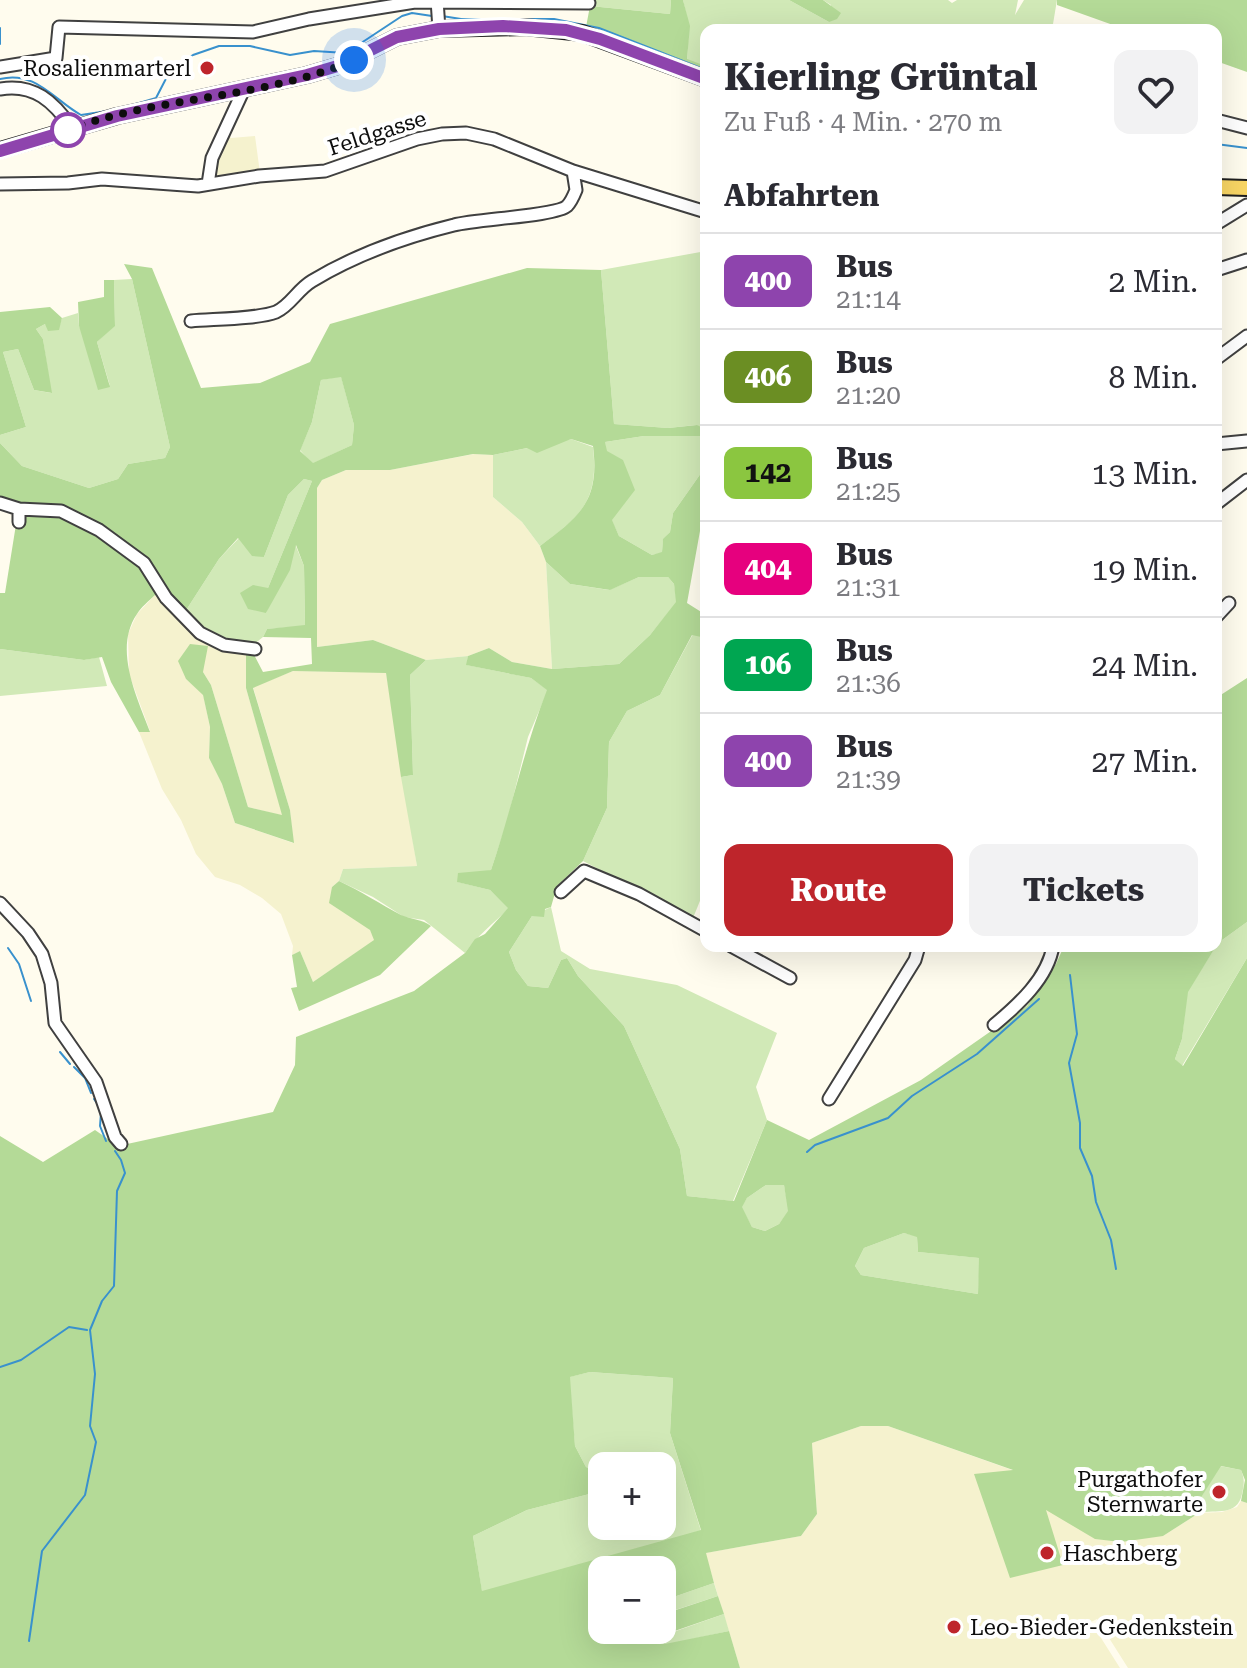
<!DOCTYPE html>
<html lang="de">
<meta charset="utf-8">
<style>
:root{--surface:#fff;--page:#f2f2f3;--text:#2b2b33;--muted:#7c7c81;--line:#e1e1e2;--accent:#be252b}
body{margin:0;font-family:"Roboto Serif",serif;background:var(--page);color:var(--text);height:100vh;display:flex;flex-direction:column;font-size:30px;white-space:nowrap}
*{box-sizing:border-box;margin:0}
p{font-size:26px;color:var(--muted)}
.icon{flex:none;width:44px;height:44px;fill:none;stroke:currentColor;stroke-width:2;stroke-linecap:round;stroke-linejoin:round}
.map{position:relative;flex:1;overflow:hidden}
.side{position:absolute;left:700px;top:24px;width:522px;height:928px;display:flex;flex-direction:column;background:var(--surface);border-radius:16px;box-shadow:0 8px 32px #0002}
.side>*{flex:none}
.badge{padding:0 16px;border-radius:12px;font-size:28px;line-height:52px}
.tools{position:absolute;left:588px;top:1452px;display:grid;gap:16px}
.tools a{display:grid;place-items:center;width:88px;height:88px;border-radius:16px;background:var(--surface);box-shadow:0 8px 32px #0002;font-size:40px}
.you{position:absolute;width:40px;height:40px;margin:-20px;border:6px solid #fff;border-radius:50%;background:#1a73e8;box-shadow:0 0 0 12px #1a73e833}
.map>.badge{position:absolute;translate:-50% -50%;box-shadow:0 0 0 4px #fff}
h2{padding:0 24px;font-size:30px;line-height:72px}
.round{display:grid;place-items:center;flex:none;width:84px;height:84px;border-radius:16px;background:var(--page)}
.overview{display:flex;align-items:center;justify-content:space-between;height:136px;padding:0 24px}
h1{font-size:38px;font-weight:700;line-height:60px}
.cta{display:flex;gap:16px;margin-top:auto;padding:16px 24px}
.cta a{flex:1;height:92px;border-radius:16px;background:var(--accent);color:#fff;font-size:32px;font-weight:700;line-height:92px;text-align:center}
.cta a+a{background:var(--page);color:var(--text)}
ul{padding:0;list-style:none}
li{display:flex;align-items:center;gap:24px;height:96px;padding:0 24px;border-top:2px solid var(--line)}
li div{flex:1}
li b{display:block;font-size:30px}
li em{font-style:normal}
li .badge{min-width:88px;font-weight:700;text-align:center}
.map>svg:first-child{display:block}
</style>
<div class="map">
<svg width="1247" height="1668" viewBox="0 0 1247 1668">
<rect width="100%" height="100%" fill="#fffcee"/>
<path fill="#f5f2ce" d="M 229,134 L 231,138 L 255,136 L 260,173 L 212,182 L 223,141 Z
M 474,454 L 493,455 L 493,497 L 522,522 L 540,546 L 546,562 L 552,669 L 512,662 L 489,648 L 468,656 L 426,660 L 373,640 L 317,647 L 317,488 L 322,480 L 346,470 L 390,470 Z
M 155,595 L 164,599 L 192,633 L 222,648 L 246,651 L 246,688 L 283,816 L 248,807 L 211,685 L 203,672 L 186,679 L 203,694 L 210,727 L 209,758 L 222,784 L 235,823 L 293,843 L 290,810 L 253,687 L 293,671 L 386,672 L 417,866 L 343,869 L 339,881 L 332,887 L 370,930 L 375,940 L 313,982 L 300,951 L 292,955 L 293,946 L 281,914 L 262,898 L 240,885 L 215,877 L 196,854 L 181,820 L 162,789 L 139,732 L 150,731 L 129,674 L 128,634 L 137,614 Z
M 861,1426 L 888,1426 L 1015,1471 L 1163,1536 L 1199,1513 L 1222,1512 L 1237,1507 L 1241,1501 L 1247,1503 L 1247,1668 L 1128,1668 L 1097,1619 L 1087,1624 L 1096,1630 L 1120,1668 L 740,1668 L 705,1553 L 801,1536 L 817,1514 L 812,1443 Z"/>
<path fill="#d1e9b7" d="M 590,0 L 671,0 L 670,14 L 590,6 Z
M 683,0 L 789,0 L 829,22 L 831,5 L 823,0 L 948,0 L 952,3 L 957,0 L 1018,0 L 1015,15 L 1024,0 L 1057,0 L 1052,30 L 706,30 L 706,66 L 687,60 L 689,26 Z
M 706,251 L 706,429 L 696,425 L 668,428 L 614,424 L 601,270 Z
M 132,279 L 170,447 L 165,458 L 128,464 L 118,479 L 89,488 L 22,466 L 0,443 L 0,435 L 26,427 L 3,352 L 18,349 L 34,390 L 51,393 L 43,339 L 36,329 L 45,324 L 58,330 L 62,318 L 78,313 L 79,326 L 110,386 L 97,342 L 115,325 L 114,280 Z
M 341,376 L 354,425 L 352,445 L 312,464 L 300,450 L 312,422 L 321,380 Z
M 644,436 L 706,436 L 706,466 L 673,513 L 670,532 L 663,540 L 662,553 L 652,555 L 619,536 L 611,519 L 605,442 Z
M 571,439 L 593,447 C 599,501 581,516 540,546 L 522,522 L 493,497 L 493,455 Z
M 304,479 L 312,481 L 268,588 L 266,613 L 295,544 L 304,566 L 305,626 L 267,629 L 263,637 L 252,646 C 224,641 206,632 183,615 L 219,559 L 239,538 L 264,557 L 288,495 Z
M 546,562 L 570,584 L 609,590 L 639,577 L 668,577 L 674,584 L 677,602 L 650,635 L 619,664 L 552,669 Z
M 693,634 L 706,638 L 706,886 L 693,918 L 583,861 L 607,808 L 609,742 L 627,711 L 660,695 Z
M 0,649 L 84,660 L 99,657 L 107,686 L 0,696 Z
M 468,656 L 467,665 L 531,678 L 548,690 L 528,737 L 507,822 L 491,870 L 458,882 L 490,890 L 509,908 C 494,923 477,936 465,953 L 424,920 L 404,917 L 373,897 L 339,881 L 343,869 L 417,866 L 401,777 L 413,775 L 410,675 L 426,660 Z
M 551,907 L 561,951 L 590,969 L 677,985 L 777,1033 L 756,1087 L 767,1120 L 733,1201 L 687,1196 L 680,1149 L 624,1026 L 578,976 L 567,958 L 561,960 L 548,988 L 528,986 L 516,970 L 509,952 L 532,916 Z
M 1247,922 L 1247,958 L 1182,1066 L 1175,1059 L 1182,1039 L 1187,992 L 1218,943 Z
M 766,1185 L 784,1185 L 789,1211 L 779,1224 L 765,1231 L 752,1227 L 741,1207 L 747,1198 Z
M 904,1233 L 917,1236 L 918,1252 L 980,1258 L 978,1294 L 861,1275 L 855,1266 L 864,1248 Z
M 590,1372 L 673,1378 L 670,1433 L 701,1531 L 482,1592 L 473,1536 L 527,1510 L 601,1491 L 602,1478 L 602,1526 L 662,1526 L 662,1466 L 602,1466 L 602,1473 L 586,1467 L 575,1446 L 569,1377 Z
M 1220,1466 L 1241,1470 C 1245,1480 1244,1484 1242,1494 C 1237,1517 1216,1509 1199,1513 L 1195,1507 Z
M 714,1583 L 718,1596 L 663,1614 L 662,1601 Z
M 724,1614 L 729,1631 L 665,1645 L 662,1636 Z"/>
<path fill="#b4da97" fill-rule="evenodd" d="M 671,0 L 683,0 L 690,26 L 687,59 L 706,66 L 706,72 L 586,27 L 590,6 L 670,14 Z
M 789,0 L 823,0 L 841,13 L 837,19 L 829,22 Z
M 1057,0 L 1247,0 L 1247,72 L 1216,61 L 1216,30 L 1127,30 L 1057,5 Z
M 124,264 L 152,268 L 201,388 L 260,383 L 310,362 L 330,324 L 527,268 L 601,270 L 614,424 L 668,428 L 697,425 L 706,429 L 706,436 L 644,436 L 605,442 L 607,451 L 623,460 L 635,490 L 612,520 L 619,536 L 652,555 L 662,552 L 663,539 L 670,532 L 673,513 L 706,466 L 706,531 L 700,531 L 687,603 L 706,615 L 706,638 L 692,635 L 660,695 L 627,711 L 609,742 L 607,808 L 583,861 L 557,886 L 551,907 L 545,909 L 544,917 L 532,916 L 509,952 L 516,970 L 528,986 L 548,988 L 561,960 L 567,958 L 578,976 L 624,1026 L 680,1149 L 687,1196 L 734,1201 L 767,1120 L 809,1140 L 921,1080 L 1027,1006 L 1056,964 L 1064,946 L 1216,946 L 1216,698 L 1247,678 L 1247,922 L 1218,943 L 1188,992 L 1182,1039 L 1175,1059 L 1183,1066 L 1247,958 L 1247,1503 L 1241,1501 L 1245,1480 L 1241,1470 L 1221,1466 L 1195,1507 L 1199,1513 L 1163,1536 L 1121,1542 L 1095,1539 L 1046,1510 L 1063,1565 L 1010,1578 L 974,1474 L 1013,1470 L 888,1426 L 861,1426 L 812,1443 L 817,1514 L 801,1536 L 706,1553 L 714,1583 L 662,1601 L 662,1570 L 602,1570 L 602,1630 L 662,1630 L 662,1610 L 664,1614 L 718,1596 L 724,1614 L 663,1635 L 665,1644 L 729,1631 L 740,1668 L 0,1668 L 0,1136 L 43,1162 L 95,1130 L 118,1146 L 273,1112 L 295,1065 L 296,1037 L 414,991 L 465,953 L 475,939 L 485,934 L 508,908 L 490,890 L 457,882 L 458,873 L 491,870 C 512,809 523,751 547,690 L 531,678 L 466,665 L 468,656 L 489,648 L 512,662 L 552,669 L 619,664 L 650,635 L 676,602 L 674,584 L 668,577 L 639,577 L 610,590 L 570,584 L 546,562 L 540,546 C 580,516 600,501 593,446 L 571,439 L 537,453 L 527,448 L 493,455 L 473,454 L 390,470 L 346,470 L 322,480 L 317,488 L 317,647 L 373,640 L 426,660 L 410,675 L 413,775 L 401,777 L 386,673 L 293,671 L 253,688 L 290,810 L 294,843 L 235,823 L 222,784 L 209,758 L 210,727 L 203,695 L 186,679 L 178,661 L 190,644 L 208,646 L 203,672 L 211,685 L 248,807 L 282,815 L 246,688 L 246,651 L 252,651 L 263,672 L 312,664 L 311,638 L 263,637 L 267,629 L 305,625 L 304,566 L 296,545 L 290,570 L 266,613 L 248,609 L 240,593 L 253,585 L 268,588 L 312,481 L 304,479 L 288,495 L 264,557 L 252,556 L 238,538 L 219,559 L 183,615 L 164,599 L 155,595 C 149,601 141,607 137,614 C 113,649 137,697 150,732 L 139,732 L 111,682 L 102,657 L 84,660 L 0,649 L 0,593 L 5,593 L 18,512 L 0,505 L 0,443 L 22,466 L 89,488 L 118,479 L 128,464 L 165,458 L 170,447 L 132,279 ZM 341,377 L 354,425 L 352,445 L 313,463 L 300,451 L 312,422 L 321,380 ZM 766,1185 L 784,1185 L 788,1211 L 779,1224 L 765,1231 L 752,1227 L 742,1207 L 747,1198 ZM 904,1233 L 917,1237 L 918,1252 L 979,1258 L 978,1294 L 861,1275 L 855,1266 L 864,1248 ZM 590,1372 L 673,1378 L 670,1433 L 701,1530 L 482,1591 L 473,1536 L 527,1510 L 601,1491 L 602,1473 L 586,1467 L 575,1446 L 570,1377 Z
M 104,280 L 114,280 L 115,326 L 97,342 L 110,387 L 98,390 L 79,326 L 78,302 L 104,297 Z
M 50,307 L 62,318 L 59,330 L 48,331 L 45,324 L 36,329 L 43,339 L 52,393 L 34,390 L 18,349 L 3,352 L 26,427 L 0,435 L 0,312 Z
M 339,881 C 361,891 380,904 401,915 C 412,920 422,919 431,926 L 380,975 L 299,1011 L 291,988 L 297,987 L 292,955 L 300,951 L 313,982 L 374,940 L 370,930 L 329,903 L 332,887 Z"/>
<g fill="none" stroke-linecap="round" stroke-linejoin="round">
<path stroke="#3991cd" stroke-width="2" d="M 442,16 L 461,19 L 554,19 L 599,28 L 706,70
M 0,28 L 0,44
M 0,79 C 35,70 54,100 81,115 L 114,110
M 129,106 L 156,98 L 172,67 L 193,55 L 219,46 L 250,46 L 290,55 L 314,51 L 346,53 L 402,16 L 412,13 L 432,16
M 1216,144 L 1247,148
M 8,948 L 19,964 L 31,1001
M 1070,975 L 1077,1034 L 1069,1063 L 1080,1123 L 1080,1148 L 1092,1176 L 1096,1202 L 1111,1240 L 1116,1269
M 60,1052 L 70,1064
M 74,1067 L 85,1078 L 91,1093
M 94,1099 L 99,1106
M 101,1113 L 100,1126 L 106,1141
M 807,1152 L 815,1145 L 888,1118 L 912,1096 L 977,1054 L 1039,999
M 0,1367 L 21,1360 L 69,1327 L 87,1330
M 29,1641 L 42,1551 L 85,1495 L 96,1442 L 90,1426 L 95,1374 L 90,1330 L 102,1301 L 114,1286 L 117,1191 L 125,1173 L 121,1160 L 115,1151"/>
<defs>
<path id="minor" d="M 437,0 L 439,29
M 0,67 L 56,58 L 59,27 L 253,32 L 309,19 L 415,2 L 589,3
M 0,89 C 34,83 54,102 72,128
M 1216,120 L 1247,128
M 0,184 L 68,183 L 102,179 L 198,186 L 259,176 L 325,171 L 417,139 L 442,134 L 466,133 L 494,139 L 573,171 L 706,212
M 208,184 L 212,158 L 244,89
M 1216,224 L 1247,205
M 1216,270 L 1247,260
M 191,321 C 212,319 258,319 276,312 C 291,305 297,290 312,281 C 355,255 405,237 454,225 C 476,219 556,216 567,206 C 571,202 574,195 576,190 L 573,171
M 1216,359 L 1247,336
M 1216,444 L 1247,441
M 0,503 L 19,509 L 61,511 L 99,530 L 144,563 L 166,598 L 200,633 L 224,645 L 255,649
M 1216,504 L 1247,480
M 19,509 L 19,522
M 1216,617 L 1229,603
M 561,892 L 584,871 L 639,894 L 706,931
M 0,903 L 28,933 L 42,954 L 51,983 L 55,1023 L 96,1082 L 115,1137 L 121,1144
M 731,946 L 790,978
M 994,1025 C 1018,1005 1048,978 1053,946
M 829,1099 L 915,960 L 919,946"/>
<path id="major" d="M 0,150 L 117,116 L 307,75 L 341,65 L 397,37 L 439,29 L 525,27 L 582,33 L 706,79
M 1216,187 L 1247,188"/>
</defs>
<use href="#minor" stroke="#404040" stroke-width="15"/>
<use href="#major" stroke="#1e1e1e" stroke-width="18"/>
<use href="#minor" stroke="#fff" stroke-width="11"/>
<use href="#major" stroke="#f9d664" stroke-width="14"/>
</g>
<g fill="none" stroke-linecap="round" stroke-linejoin="round">
<defs>
<path id="line" d="M 0,151 L 117,116 L 307,75 L 341,65 L 397,37 L 439,29 L 503,26 L 566,30 L 600,39 L 706,79"/>
</defs>
<use href="#line" stroke="#fff" stroke-width="18"/>
<use href="#line" stroke="#8e44ad" stroke-width="12"/>
<path stroke="#0d0d0d" stroke-width="8" stroke-dasharray="0 14.4" d="M 68,130 C 156,96 265,99 354,60"/>
</g>
<g fill="#be252b" stroke="#fff" stroke-width="3">
<circle cx="207" cy="68" r="8"/>
<circle cx="1219" cy="1492" r="8"/>
<circle cx="1047" cy="1553" r="8"/>
<circle cx="954" cy="1627" r="8"/>
</g>
<circle fill="#fff" stroke="#8e44ad" stroke-width="4" cx="68" cy="130" r="16"/>
<g text-anchor="middle" dominant-baseline="central" stroke-width="8" stroke-linejoin="round" paint-order="stroke">
<g font-size="22" fill="#0d0d0d" stroke="#fff" text-anchor="end">
<text x="191" y="68">Rosalienmarterl</text>
<text x="1203" y="1479">Purgathofer<tspan x="1203" dy="25">Sternwarte</tspan></text>
<text x="1063" y="1553" text-anchor="start">Haschberg</text>
<text x="970" y="1627" text-anchor="start">Leo-Bieder-Gedenkstein</text>
</g>
<g font-size="22" fill="#0d0d0d" stroke="#fff">
<text transform="translate(377 133) rotate(-18)">Feldgasse</text>
</g>
</g>
</svg>
<div class="tools">
<a>+</a>
<a>−</a>
</div>
<div class="you" style="left:354px;top:60px"></div>
<section class="side">
<div class="overview"><div><h1>Kierling Grüntal</h1><p>Zu Fuß · 4 Min. · 270 m</p></div><a class="round"><svg class="icon" aria-label="heart" viewBox="0 0 24 24"><path d="M12 20l-8-8c-3-5 5-10 8-4 3-6 11-1 8 4z"/></svg></a></div>
<h2>Abfahrten</h2>
<ul>
<li><span class="badge" style="background:#8e44ad;color:#fff">400</span><div><b>Bus</b><p>21:14</p></div><em>2 Min.</em></li>
<li><span class="badge" style="background:#6b8e23;color:#fff">406</span><div><b>Bus</b><p>21:20</p></div><em>8 Min.</em></li>
<li><span class="badge" style="background:#8bc640;color:#111">142</span><div><b>Bus</b><p>21:25</p></div><em>13 Min.</em></li>
<li><span class="badge" style="background:#e6007e;color:#fff">404</span><div><b>Bus</b><p>21:31</p></div><em>19 Min.</em></li>
<li><span class="badge" style="background:#00a651;color:#fff">106</span><div><b>Bus</b><p>21:36</p></div><em>24 Min.</em></li>
<li><span class="badge" style="background:#8e44ad;color:#fff">400</span><div><b>Bus</b><p>21:39</p></div><em>27 Min.</em></li>
</ul>
<div class="cta"><a>Route</a><a>Tickets</a></div>
</section>
</div>
